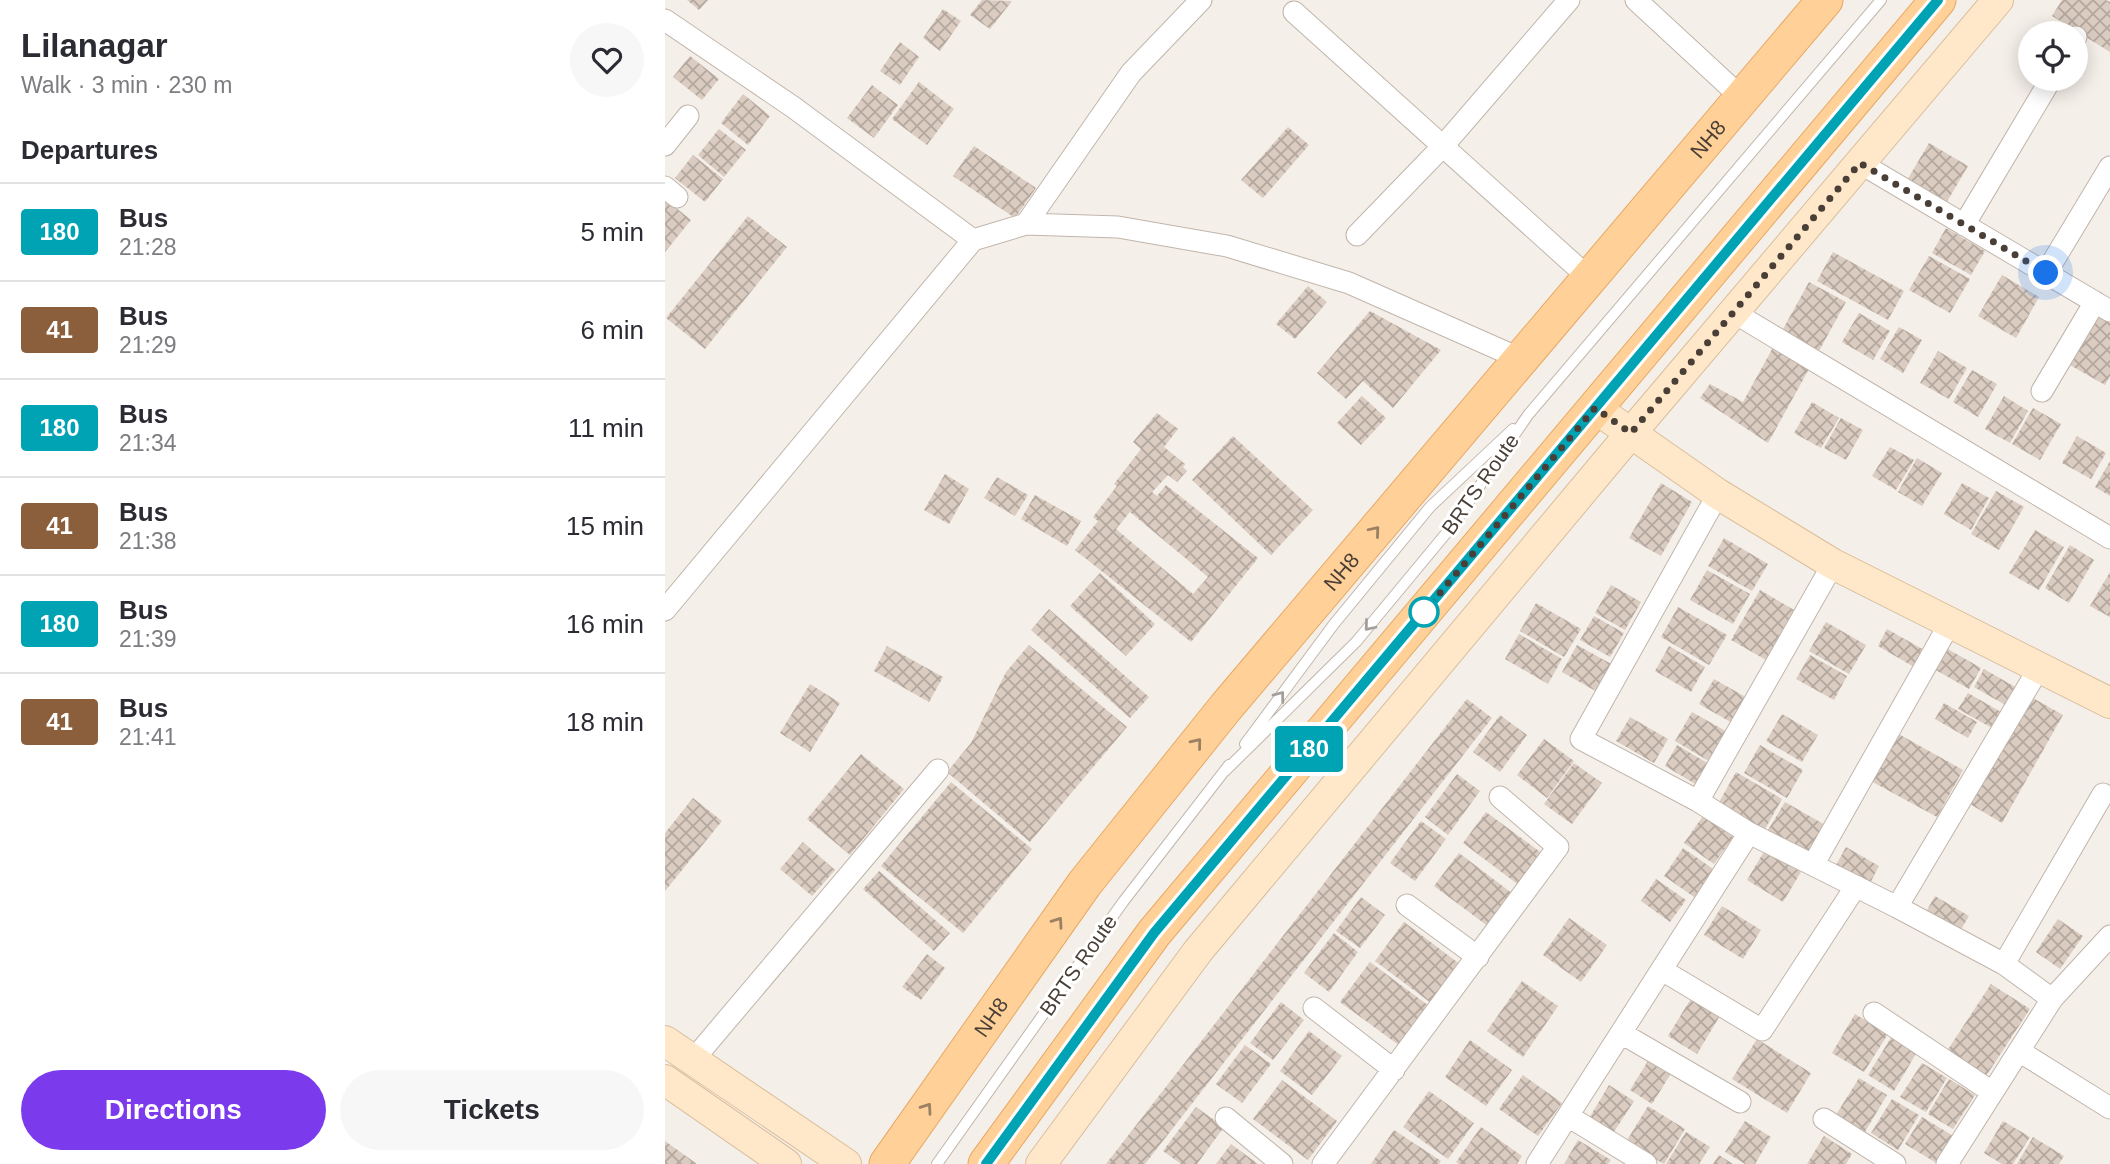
<!DOCTYPE html>
<meta charset="utf-8">
<style>
:root{--surface:#fff;--page:#f7f7f7;--text:#2b2b33;--muted:#7c7c81;--line:#e1e1e2;--accent:#7c3aed}
body{margin:0;font-family:Arial,sans-serif;background:var(--page);color:var(--text);height:100vh;display:flex;flex-direction:column;font-size:26px;white-space:nowrap}
*{box-sizing:border-box;margin:0}
p{font-size:23px;color:var(--muted)}
.icon{flex:none;width:38px;height:38px;fill:none;stroke:currentColor;stroke-width:2;stroke-linecap:round;stroke-linejoin:round}
.map{position:relative;flex:1;overflow:hidden}
.sheet{display:flex;flex-direction:column;background:var(--surface);width:665px}
.sheet>*{flex:none}
.badge{padding:0 14px;border-radius:5px;font-size:24px;line-height:46px}
.tools{position:absolute;left:1353px;top:21px;display:grid;gap:14px}
.tools a{display:grid;place-items:center;width:70px;height:70px;border-radius:50%;background:var(--surface);box-shadow:0 4px 18px #0003;font-size:35px}
.you{position:absolute;width:35px;height:35px;margin:-18px;border:5px solid #fff;border-radius:50%;background:#1a73e8;box-shadow:0 0 0 10px #1a73e833}
.map>.badge{position:absolute;translate:-50% -50%;box-shadow:0 0 0 4px #fff}
h2{padding:0 21px;font-size:26px;line-height:63px}
.round{display:grid;place-items:center;flex:none;width:74px;height:74px;border-radius:37px;background:var(--page)}
.overview{display:flex;align-items:center;justify-content:space-between;height:119px;padding:0 21px}
h1{font-size:33px;font-weight:700;line-height:52px}
.cta{display:flex;gap:14px;margin-top:auto;padding:14px 21px}
.cta a{flex:1;height:80px;border-radius:42px;background:var(--accent);color:#fff;font-size:28px;font-weight:700;line-height:80px;text-align:center}
.cta a+a{background:var(--page);color:var(--text)}
ul{padding:0;list-style:none}
li{display:flex;align-items:center;gap:21px;height:98px;padding:0 21px;border-top:2px solid var(--line)}
li div{flex:1}
li b{display:block;font-size:26px}
li em{font-style:normal}
li .badge{min-width:77px;font-weight:700;text-align:center}
main{display:flex;flex:1;min-height:0}
.map>svg:first-child{display:block}
</style>
<main>
<section class="sheet">
<div class="overview"><div><h1>Lilanagar</h1><p>Walk · 3 min · 230 m</p></div><a class="round"><svg class="icon" aria-label="heart" viewBox="0 0 24 24"><path d="M12 20l-8-8c-3-5 5-10 8-4 3-6 11-1 8 4z"/></svg></a></div>
<h2>Departures</h2>
<ul>
<li><span class="badge" style="background:#00a3b4;color:#fff">180</span><div><b>Bus</b><p>21:28</p></div><em>5 min</em></li>
<li><span class="badge" style="background:#8b5e3c;color:#fff">41</span><div><b>Bus</b><p>21:29</p></div><em>6 min</em></li>
<li><span class="badge" style="background:#00a3b4;color:#fff">180</span><div><b>Bus</b><p>21:34</p></div><em>11 min</em></li>
<li><span class="badge" style="background:#8b5e3c;color:#fff">41</span><div><b>Bus</b><p>21:38</p></div><em>15 min</em></li>
<li><span class="badge" style="background:#00a3b4;color:#fff">180</span><div><b>Bus</b><p>21:39</p></div><em>16 min</em></li>
<li><span class="badge" style="background:#8b5e3c;color:#fff">41</span><div><b>Bus</b><p>21:41</p></div><em>18 min</em></li>
</ul>
<div class="cta"><a>Directions</a><a>Tickets</a></div>
</section>
<div class="map">
<svg width="1445" height="1164" viewBox="0 0 1445 1164">
<defs>
<pattern id="building-cross-hatch" width="8" height="8" patternUnits="userSpaceOnUse" patternTransform="scale(1.75)"><rect width="8" height="8" fill="#daccc1"/><path d="M0 0l8 8M0 8l8-8" fill="none" stroke="#b3a79e"/></pattern>
</defs>
<rect width="100%" height="100%" fill="#f5efe9"/>
<path fill="url(#building-cross-hatch)" fill-rule="evenodd" d="M 22,0 L 43,0 L 34,10 Z
M 317,0 L 347,1 L 325,29 L 305,15 Z
M 1397,0 L 1441,0 L 1445,2 L 1445,52 L 1387,16 Z
M 278,9 L 296,21 L 275,51 L 258,38 Z
M 235,42 L 254,57 L 235,85 L 215,71 Z
M 25,56 L 54,79 L 37,100 L 8,77 Z
M 254,82 L 289,109 L 262,145 L 227,119 Z
M 207,85 L 233,105 L 209,138 L 182,118 Z
M 78,94 L 105,116 L 83,145 L 56,123 Z
M 623,127 L 644,145 L 598,198 L 576,180 Z
M 54,129 L 81,150 L 59,177 L 33,155 Z
M 1264,143 L 1303,166 L 1280,205 L 1241,182 Z
M 309,146 L 371,188 L 350,218 L 288,176 Z
M 28,155 L 58,179 L 40,202 L 10,178 Z
M 0,199 L 26,220 L 0,252 Z
M 83,216 L 122,247 L 40,349 L 1,318 Z
M 1281,228 L 1320,251 L 1306,275 L 1267,253 Z
M 1168,252 L 1239,291 L 1223,320 L 1152,281 Z
M 1264,256 L 1305,279 L 1285,313 L 1244,290 Z
M 1337,275 L 1374,297 L 1351,338 L 1313,316 Z
M 1144,282 L 1181,302 L 1103,443 L 1035,398 L 1045,384 L 1078,402 Z
M 643,286 L 662,302 L 630,339 L 611,324 Z
M 705,311 L 776,350 L 728,408 L 698,381 L 681,399 L 652,373 Z
M 1194,313 L 1225,331 L 1208,360 L 1177,342 Z
M 1433,316 L 1445,323 L 1445,376 L 1440,385 L 1405,365 Z
M 1234,327 L 1257,340 L 1238,373 L 1215,359 Z
M 1273,351 L 1302,368 L 1284,399 L 1255,383 Z
M 1307,370 L 1332,384 L 1313,417 L 1288,402 Z
M 697,396 L 721,418 L 696,445 L 672,423 Z
M 1339,396 L 1363,411 L 1345,443 L 1320,429 Z
M 1147,402 L 1174,418 L 1156,448 L 1129,433 Z
M 1368,408 L 1396,424 L 1375,460 L 1347,444 Z
M 492,413 L 513,429 L 499,447 L 520,464 L 518,467 L 522,471 L 512,482 L 503,475 L 487,492 L 492,496 L 501,485 L 593,558 L 526,642 L 410,550 L 433,521 L 428,517 L 452,486 L 449,484 L 476,449 L 468,442 ZM 465,512 L 543,577 L 528,594 L 451,529 Z
M 1176,418 L 1198,430 L 1181,460 L 1159,448 Z
M 568,436 L 648,510 L 606,555 L 527,480 Z
M 1412,436 L 1441,453 L 1426,479 L 1397,463 Z
M 1225,447 L 1249,460 L 1231,490 L 1207,476 Z
M 1252,458 L 1277,473 L 1257,506 L 1233,492 Z
M 1445,461 L 1445,496 L 1430,487 Z
M 280,474 L 304,489 L 284,524 L 259,510 Z
M 332,477 L 363,495 L 350,516 L 319,498 Z
M 996,483 L 1027,502 L 996,556 L 964,538 Z
M 1297,483 L 1324,498 L 1306,530 L 1279,514 Z
M 1331,491 L 1359,507 L 1334,550 L 1306,534 Z
M 370,495 L 416,521 L 402,546 L 356,519 Z
M 1370,530 L 1399,547 L 1374,590 L 1344,573 Z
M 1059,538 L 1103,564 L 1087,591 L 1043,566 Z
M 1405,545 L 1429,560 L 1404,603 L 1380,588 Z
M 1042,570 L 1085,594 L 1068,624 L 1025,600 Z
M 1445,572 L 1445,617 L 1425,606 Z
M 435,573 L 490,624 L 461,656 L 405,606 Z
M 946,585 L 976,602 L 960,630 L 930,613 Z
M 1095,590 L 1129,610 L 1101,660 L 1066,640 Z
M 871,603 L 916,629 L 899,657 L 855,631 Z
M 1013,607 L 1062,635 L 1044,665 L 996,637 Z
M 384,609 L 484,697 L 465,718 L 366,630 Z
M 929,616 L 959,633 L 945,657 L 915,640 Z
M 1161,622 L 1201,645 L 1184,674 L 1144,651 Z
M 1222,629 L 1259,650 L 1249,667 L 1213,646 Z
M 854,634 L 897,659 L 883,684 L 840,659 Z
M 364,645 L 462,727 L 365,842 L 282,772 L 306,743 L 341,672 Z
M 912,645 L 950,666 L 934,693 L 897,672 Z
M 222,646 L 278,677 L 264,702 L 209,671 Z
M 1004,646 L 1040,667 L 1026,692 L 990,671 Z
M 1281,648 L 1316,668 L 1304,689 L 1269,669 Z
M 1145,655 L 1182,676 L 1169,700 L 1131,679 Z
M 1319,669 L 1352,688 L 1342,706 L 1309,687 Z
M 1049,679 L 1084,699 L 1069,724 L 1034,704 Z
M 145,684 L 175,703 L 145,752 L 115,733 Z
M 1303,693 L 1336,712 L 1327,728 L 1293,709 Z
M 1359,693 L 1398,715 L 1337,823 L 1298,800 Z
M 802,699 L 827,718 L 480,1164 L 441,1164 Z
M 1279,703 L 1312,722 L 1303,738 L 1270,719 Z
M 1027,712 L 1064,733 L 1047,763 L 1010,741 Z
M 1117,714 L 1153,735 L 1137,762 L 1101,741 Z
M 835,715 L 862,735 L 835,772 L 808,752 Z
M 965,717 L 1003,739 L 989,763 L 951,741 Z
M 1230,732 L 1298,770 L 1272,817 L 1204,780 Z
M 879,739 L 909,761 L 882,798 L 852,775 Z
M 1012,745 L 1044,764 L 1032,785 L 1000,766 Z
M 1095,745 L 1138,770 L 1122,798 L 1079,773 Z
M 196,754 L 239,789 L 185,855 L 142,819 Z
M 909,763 L 937,783 L 907,824 L 879,804 Z
M 1071,772 L 1117,799 L 1099,831 L 1053,804 Z
M 792,774 L 815,791 L 783,835 L 760,817 Z
M 286,782 L 367,849 L 298,933 L 216,866 Z
M 28,798 L 57,821 L 0,891 L 0,833 Z
M 1120,802 L 1162,826 L 1146,854 L 1103,830 Z
M 821,812 L 878,854 L 855,886 L 798,843 Z
M 1038,816 L 1068,837 L 1049,864 L 1019,843 Z
M 756,821 L 781,839 L 750,881 L 725,863 Z
M 138,842 L 170,870 L 147,896 L 115,869 Z
M 1181,847 L 1214,866 L 1203,887 L 1170,867 Z
M 1018,848 L 1051,871 L 1032,899 L 999,876 Z
M 1100,850 L 1136,872 L 1118,902 L 1082,880 Z
M 794,853 L 848,894 L 824,927 L 769,886 Z
M 214,871 L 285,933 L 269,951 L 198,889 Z
M 991,879 L 1021,900 L 1005,922 L 976,901 Z
M 1270,896 L 1304,916 L 1295,931 L 1261,912 Z
M 696,897 L 720,915 L 695,948 L 671,931 Z
M 1057,906 L 1096,930 L 1078,959 L 1039,935 Z
M 904,918 L 942,945 L 916,982 L 878,955 Z
M 1393,919 L 1418,936 L 1395,969 L 1371,952 Z
M 739,922 L 796,965 L 766,1003 L 710,961 Z
M 669,933 L 693,952 L 664,992 L 639,973 Z
M 262,954 L 280,968 L 256,1000 L 237,987 Z
M 705,962 L 764,1006 L 735,1046 L 675,1002 Z
M 857,981 L 893,1006 L 858,1057 L 822,1031 Z
M 1326,984 L 1365,1009 L 1321,1076 L 1282,1051 Z
M 1027,997 L 1056,1014 L 1032,1054 L 1003,1036 Z
M 616,1002 L 639,1020 L 608,1060 L 585,1043 Z
M 1190,1014 L 1223,1034 L 1199,1072 L 1167,1053 Z
M 644,1031 L 677,1056 L 647,1095 L 615,1071 Z
M 1227,1036 L 1252,1052 L 1229,1091 L 1203,1075 Z
M 1092,1039 L 1146,1073 L 1122,1113 L 1067,1079 Z
M 805,1040 L 847,1070 L 821,1106 L 780,1077 Z
M 580,1045 L 606,1064 L 577,1103 L 551,1084 Z
M 983,1061 L 1005,1075 L 987,1104 L 965,1090 Z
M 1257,1063 L 1282,1078 L 1261,1112 L 1235,1097 Z
M 858,1075 L 897,1103 L 873,1136 L 834,1109 Z
M 1194,1078 L 1222,1095 L 1198,1135 L 1169,1118 Z
M 1284,1079 L 1310,1095 L 1288,1129 L 1263,1114 Z
M 617,1080 L 672,1121 L 643,1160 L 588,1119 Z
M 944,1085 L 969,1101 L 947,1135 L 923,1120 Z
M 764,1091 L 809,1123 L 783,1159 L 738,1127 Z
M 1227,1099 L 1254,1115 L 1233,1150 L 1206,1133 Z
M 983,1106 L 1020,1129 L 999,1164 L 961,1142 Z
M 531,1107 L 559,1127 L 532,1164 L 516,1164 L 498,1151 Z
M 1257,1117 L 1290,1137 L 1273,1164 L 1240,1144 Z
M 1080,1121 L 1106,1137 L 1090,1164 L 1080,1164 L 1060,1152 Z
M 1338,1121 L 1365,1137 L 1348,1164 L 1337,1164 L 1319,1153 Z
M 816,1127 L 857,1156 L 852,1164 L 794,1164 L 791,1162 Z
M 729,1130 L 776,1161 L 774,1164 L 706,1164 Z
M 1021,1132 L 1045,1147 L 1034,1164 L 1001,1164 Z
M 1159,1136 L 1187,1154 L 1181,1164 L 1142,1164 Z
M 1368,1137 L 1399,1156 L 1394,1164 L 1352,1164 Z
M 913,1140 L 946,1160 L 943,1164 L 899,1164 Z
M 0,1141 L 32,1164 L 0,1164 Z
M 566,1144 L 593,1164 L 551,1164 Z
M 1054,1155 L 1068,1164 L 1048,1164 Z"/>
<g fill="none" stroke-linecap="round" stroke-linejoin="round">
<defs>
<path id="lane" d="M 580,744 L 669,624 L 765,507 L 848,429
M 560,771 L 691,642 L 788,525 L 863,415 L 1216,0
M 272,1164 L 458,902 L 564,765"/>
<path id="street" d="M 971,0 L 1077,98
M 629,12 L 924,278
M 0,20 L 128,107 L 308,240
M 1410,37 L 1411,37
M 0,145 L 23,116
M 1195,163 L 1445,311
M 0,187 L 12,197
M 361,224 L 466,73 L 536,0
M 1299,225 L 1386,79
M 692,235 L 778,146 L 904,0
M 1381,273 L 1445,167
M 1068,312 L 1445,538
M 1377,391 L 1430,302
M 1053,494 L 916,739 L 1033,801 L 1084,833 L 1232,907 L 1374,668
M 0,610 L 308,240 L 361,224 L 453,227 L 562,246 L 684,283 L 856,359
M 1033,801 L 1168,564
M 1148,865 L 1285,623
M 742,905 L 813,957
M 1232,907 L 1339,964 L 1387,999
M 1339,964 L 1438,794
M 997,970 L 1097,1030 L 1191,886
M 649,1008 L 729,1070
M 1209,1013 L 1327,1092
M 956,1033 L 1075,1102
M 1354,1051 L 1445,1108
M 28,1060 L 273,770
M 903,1116 L 981,1164
M 561,1118 L 617,1164
M 1159,1119 L 1230,1164
M 658,1164 L 893,847 L 835,797
M 872,1164 L 1084,833
M 1282,1164 L 1387,999 L 1445,936"/>
<path id="secondary" d="M 930,408 L 1053,494 L 1168,564 L 1445,703
M 0,1041 L 181,1164
M 0,1080 L 121,1164
M 376,1164 L 533,951 L 966,433 L 1333,0"/>
<g id="primary">
<path id="s1" d="M 222,1164 L 420,883 L 561,707 L 1160,0"/>
<path d="M 321,1164 L 489,933 L 1273,0"/>
</g>
</defs>
<use href="#lane" stroke="#c1b5ab" stroke-width="12"/>
<use href="#street" stroke="#c1b5ab" stroke-width="23"/>
<use href="#secondary" stroke="#d9bd9a" stroke-width="32"/>
<use href="#primary" stroke="#e7a964" stroke-width="37"/>
<use href="#lane" stroke="#fff" stroke-width="10"/>
<use href="#street" stroke="#fff" stroke-width="21"/>
<use href="#secondary" stroke="#ffe8c9" stroke-width="30"/>
<use href="#primary" stroke="#ffd098" stroke-width="35"/>
</g>
<defs><path id="oneway-chevron" d="M-2-3.5L2.5 0L-2 3.5" fill="none" stroke-width="1.6" stroke-linecap="round" stroke-linejoin="round" transform="scale(1.75)"/></defs>
<g stroke="#9b8063">
<use href="#oneway-chevron" transform="translate(710 531) rotate(-50)"/>
<use href="#oneway-chevron" transform="translate(532 743) rotate(-51)"/>
<use href="#oneway-chevron" transform="translate(393 922) rotate(-55)"/>
<use href="#oneway-chevron" transform="translate(262 1108) rotate(-55)"/>
</g>
<g stroke="#a49f9b">
<use href="#oneway-chevron" transform="translate(704 626) rotate(130)"/>
<use href="#oneway-chevron" transform="translate(615 696) rotate(-53)"/>
</g>
<g fill="none" stroke-linecap="round" stroke-linejoin="round">
<defs>
<path id="line" d="M 321,1164 L 489,933 L 1273,0"/>
</defs>
<use href="#line" stroke="#fff" stroke-width="16"/>
<use href="#line" stroke="#00a3b4" stroke-width="10"/>
<path stroke="#493f37" stroke-width="7" stroke-dasharray="0 12.6" d="M 759,612 L 930,408 L 966,433 L 1195,163 L 1381,273"/>
</g>
<circle fill="#fff" stroke="#00a3b4" stroke-width="3.5" cx="759" cy="612" r="14"/>
<g text-anchor="middle" dominant-baseline="central" stroke-width="6" stroke-linejoin="round" paint-order="stroke">
<g font-size="21" fill="#493f37" stroke="#fff">
<text stroke="none"><textPath href="#s1" startOffset="1314">NH8</textPath></text>
<text transform="translate(815 484) rotate(-55)">BRTS Route</text>
<text stroke="none"><textPath href="#s1" startOffset="747">NH8</textPath></text>
<text transform="translate(413 965) rotate(-55)">BRTS Route</text>
<text stroke="none"><textPath href="#s1" startOffset="180">NH8</textPath></text>
</g>
</g>
</svg>
<div class="tools">
<a><svg class="icon" aria-label="locate" viewBox="0 0 24 24"><circle cx="12" cy="12" r="6"/><path d="M12 2v4M12 18v4M2 12h4M18 12h4"/></svg></a>
</div>
<div class="you" style="left:1381px;top:273px"></div>
<b class="badge" style="left:644px;top:749px;background:#00a3b4;color:#fff">180</b>
</div>
</main>
